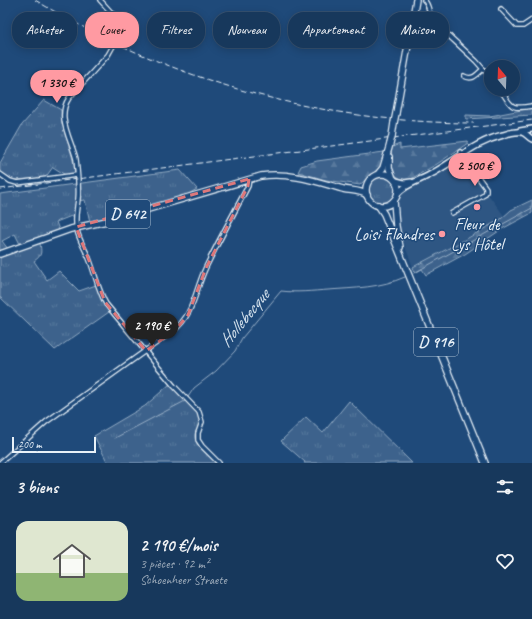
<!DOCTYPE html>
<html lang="fr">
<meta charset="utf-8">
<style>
body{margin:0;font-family:Caveat,sans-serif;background:#244365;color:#f1f3f6;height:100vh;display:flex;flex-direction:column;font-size:15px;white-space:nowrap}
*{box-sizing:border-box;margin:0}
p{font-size:13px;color:#9eacbb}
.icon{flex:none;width:22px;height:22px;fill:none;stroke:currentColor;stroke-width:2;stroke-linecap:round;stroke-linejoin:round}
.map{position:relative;height:463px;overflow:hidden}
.side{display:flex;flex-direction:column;background:#17385c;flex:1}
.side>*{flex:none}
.guide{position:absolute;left:12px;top:12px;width:508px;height:36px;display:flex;gap:8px}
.needle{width:26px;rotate:341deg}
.fabs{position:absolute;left:484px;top:60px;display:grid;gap:8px}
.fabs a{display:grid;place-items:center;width:36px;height:36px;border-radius:50%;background:#17385c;box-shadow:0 2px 10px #0003,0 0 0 1px #365272;font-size:20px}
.scale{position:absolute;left:12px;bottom:10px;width:84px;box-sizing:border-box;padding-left:4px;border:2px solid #e8f1f8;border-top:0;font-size:11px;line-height:14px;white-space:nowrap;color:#e8f1f8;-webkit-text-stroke:3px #1f4a7a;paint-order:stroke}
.price{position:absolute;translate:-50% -34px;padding:0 9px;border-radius:14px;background:#ff9aa2;color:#111;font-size:13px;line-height:26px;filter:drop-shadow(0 1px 2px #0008)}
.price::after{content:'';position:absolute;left:50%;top:24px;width:12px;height:9px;margin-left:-6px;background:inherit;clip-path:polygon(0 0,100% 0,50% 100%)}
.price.on{background:#222;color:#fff}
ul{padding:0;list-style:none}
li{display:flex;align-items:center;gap:12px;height:100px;padding:0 16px}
li span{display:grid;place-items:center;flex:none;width:112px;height:80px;border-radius:12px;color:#555}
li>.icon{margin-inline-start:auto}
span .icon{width:48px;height:48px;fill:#fffc;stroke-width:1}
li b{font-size:17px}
h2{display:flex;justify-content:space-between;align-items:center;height:48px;padding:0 16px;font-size:17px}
.chip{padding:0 14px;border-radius:16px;background:#17385c;box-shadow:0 2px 10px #0003,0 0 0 1px #365272;font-size:14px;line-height:36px}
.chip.on{background:#ff9aa2;color:#111}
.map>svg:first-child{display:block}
.built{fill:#2e5683}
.grass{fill:url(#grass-tufts);stroke:#92aac2}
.forest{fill:url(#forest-firs);stroke:#92aac2}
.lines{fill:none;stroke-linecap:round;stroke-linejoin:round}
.stream{stroke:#9ab0c7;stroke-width:1}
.minor-casing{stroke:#e8f1f8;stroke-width:6}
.secondary-casing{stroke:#e8f1f8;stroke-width:8}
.primary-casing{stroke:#e8f1f8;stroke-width:8}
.trunk-casing{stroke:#e8f1f8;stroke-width:8}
.minor{stroke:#1f4a7a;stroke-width:3.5}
.secondary{stroke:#1f4a7a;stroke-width:5}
.primary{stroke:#1f4a7a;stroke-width:5.5}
.trunk{stroke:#1f4a7a;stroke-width:5.5}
.rail{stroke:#e8f1f8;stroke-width:1;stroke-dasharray:6 3;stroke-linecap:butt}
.trunk-bridge-casing{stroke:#e8f1f8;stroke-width:8;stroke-linecap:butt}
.trunk-bridge{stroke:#1f4a7a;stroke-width:5.5}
.marked{fill:none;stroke:#dd787b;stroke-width:3;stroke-dasharray:8 5;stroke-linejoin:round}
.poi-dot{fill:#ff9aa2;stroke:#1f4a7a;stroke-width:1.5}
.labels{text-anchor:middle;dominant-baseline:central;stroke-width:3;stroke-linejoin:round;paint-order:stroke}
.shield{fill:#1f4a7a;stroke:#acbfd2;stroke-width:1}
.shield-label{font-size:16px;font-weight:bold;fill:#e8f1f8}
.poi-label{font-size:17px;fill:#e8f1f8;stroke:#1f4a7a}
.water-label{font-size:18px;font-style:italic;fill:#d4e1ec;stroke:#1f4a7a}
</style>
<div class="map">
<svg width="532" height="463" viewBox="0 0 532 463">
<defs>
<pattern id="grass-tufts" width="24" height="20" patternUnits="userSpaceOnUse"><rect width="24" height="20" fill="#3c628c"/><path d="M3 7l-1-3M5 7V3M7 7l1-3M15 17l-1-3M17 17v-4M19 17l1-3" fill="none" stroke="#58799d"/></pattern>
<pattern id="forest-firs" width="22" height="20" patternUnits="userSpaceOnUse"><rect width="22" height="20" fill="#3c628c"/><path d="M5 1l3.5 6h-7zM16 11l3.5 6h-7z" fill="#58799d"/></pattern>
</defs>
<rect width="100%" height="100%" fill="#1f4a7a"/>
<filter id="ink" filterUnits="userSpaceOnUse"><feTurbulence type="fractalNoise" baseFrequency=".025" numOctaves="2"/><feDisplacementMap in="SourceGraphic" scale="8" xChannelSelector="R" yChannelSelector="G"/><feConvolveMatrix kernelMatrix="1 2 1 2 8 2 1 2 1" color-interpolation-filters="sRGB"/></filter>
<g filter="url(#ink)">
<path class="built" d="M461,158L505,217L413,267L406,249L399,224L397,210L398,200L405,189L430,178Z"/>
<g class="grass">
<path d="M44,100L61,110C60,129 74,152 75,173L67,176L53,167L45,178L14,180L0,172V163L22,125Z"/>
<path d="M532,108V115L466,119V115L490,116Z"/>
<path d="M180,170L197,189L185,196L107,218L90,222L85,200L76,201L74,215L56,222L59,230L20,244L15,234L2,241L8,249L0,251V194Z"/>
<circle cx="382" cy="189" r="14"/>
<path d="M40,242C41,252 43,255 34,261L47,280L59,271L79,291L96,285L102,301L109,312L55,350L0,297V256Z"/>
<path d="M170,384C178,393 194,406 199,416C202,424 197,427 195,434C193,445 209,456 216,463H108L94,436L145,406Z"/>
<path d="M349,401L412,463H304L305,462L281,441L306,417L323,433Z"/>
</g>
<g class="forest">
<path d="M468,141V143L437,164L409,180L401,179L391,172L390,166L392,147L400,144V149Z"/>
<path d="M384,152C386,168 368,175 360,185L326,180L298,172L301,166L317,161Z"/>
<path d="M532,200V213L502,229L465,254L426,275L422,269L415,273L413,267L468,238L501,219L511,210Z"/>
</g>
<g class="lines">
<g class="stream">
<path d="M414,273L532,208"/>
<path d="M188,397L194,388L216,371L235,351L242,338L281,291C297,293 313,291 328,290C355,288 380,288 405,277"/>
<path d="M115,438L185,401"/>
</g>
<defs>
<g id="minor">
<path d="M100,0L120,22L122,30L108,55L69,98C56,117 71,139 76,159C77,168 79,191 78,199C77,209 74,219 77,230C79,240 85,249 89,258C95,273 98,290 106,304L174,386L199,412L202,422L198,433V440L202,446L219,463"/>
<path d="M424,0C430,5 428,14 433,21L476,61L491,78"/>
<path d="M501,9L517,26H523L532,20"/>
<path d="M464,76C473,81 477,74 483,69"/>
<path d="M500,89C512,106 509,110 532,106"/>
<path d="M0,174L10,181L17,183L77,175"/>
<path d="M452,213L484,195L486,192V188L460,152"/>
<path d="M0,463L46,422L173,331C194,315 195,290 206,267C219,240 234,213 248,186L249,179"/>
</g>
<g id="secondary">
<path d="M520,131L532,129"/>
<path d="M396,181L404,183L411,182"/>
<path d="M398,193C407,183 422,180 433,173C458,159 475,142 503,135C509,133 516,131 522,132C526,133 528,137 532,139"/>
</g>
<g id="primary">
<circle cx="382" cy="190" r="16"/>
<path d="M394,201L396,226L400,247"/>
<path d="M378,205L384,214L485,463"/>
<path d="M0,254L71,229L111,220L261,176C290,172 315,181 343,189C351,191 360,190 367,195"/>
</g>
<g id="trunk">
<path d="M396,113L416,0"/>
<path d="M392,136L394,123"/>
<path d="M389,157V168L392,176"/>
<path d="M378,174L383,168L390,144"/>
</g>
</defs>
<use href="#minor" class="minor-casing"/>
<use href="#secondary" class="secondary-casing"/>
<use href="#primary" class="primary-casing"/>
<use href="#trunk" class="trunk-casing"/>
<use href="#minor" class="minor"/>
<use href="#secondary" class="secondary"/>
<use href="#primary" class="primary"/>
<use href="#trunk" class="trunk"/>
<g class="rail">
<path d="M35,0C168,80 319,123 474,123"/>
<path d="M0,189L532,120"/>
</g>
<defs>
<g id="trunk-bridge">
<path d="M394,123L396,113"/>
<path d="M390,144L392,136"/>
</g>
</defs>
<use href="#trunk-bridge" class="trunk-bridge-casing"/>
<use href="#trunk-bridge" class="trunk-bridge"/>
</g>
</g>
<path class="marked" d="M249,179L248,186L206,268L188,315L176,329L146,351L105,302L76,227Z"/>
<g class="poi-dot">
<circle cx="477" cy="207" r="4"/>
<circle cx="442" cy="234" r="4"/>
</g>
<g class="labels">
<g class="shield">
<rect x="106" y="200" width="44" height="28" rx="3"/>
<rect x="414" y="328" width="44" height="28" rx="3"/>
</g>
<g class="shield-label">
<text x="128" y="214">D 642</text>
<text x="436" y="342">D 916</text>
</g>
<g class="poi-label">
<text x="477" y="224">Fleur de<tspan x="477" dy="20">Lys Hôtel</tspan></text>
<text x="434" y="234" text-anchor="end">Loisi Flandres</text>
</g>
<g class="water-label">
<text transform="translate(244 318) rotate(-51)">Hollebecque</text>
</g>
</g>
</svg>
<div class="fabs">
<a><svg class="needle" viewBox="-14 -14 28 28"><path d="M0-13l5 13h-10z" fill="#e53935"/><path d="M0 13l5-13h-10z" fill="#9eacbb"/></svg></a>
</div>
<div class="scale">200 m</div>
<b class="price" style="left:57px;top:104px">1 330 €</b>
<b class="price" style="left:475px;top:187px">2 500 €</b>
<b class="price on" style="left:152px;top:347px">2 190 €</b>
<div class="guide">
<a class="chip">Acheter</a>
<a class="chip on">Louer</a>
<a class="chip">Filtres</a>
<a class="chip">Nouveau</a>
<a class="chip">Appartement</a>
<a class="chip">Maison</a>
</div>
</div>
<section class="side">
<h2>3 biens<svg class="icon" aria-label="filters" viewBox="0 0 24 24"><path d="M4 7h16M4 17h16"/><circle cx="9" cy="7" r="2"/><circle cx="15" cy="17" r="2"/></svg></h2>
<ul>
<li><span style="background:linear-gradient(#dfe7d0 65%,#8fb573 0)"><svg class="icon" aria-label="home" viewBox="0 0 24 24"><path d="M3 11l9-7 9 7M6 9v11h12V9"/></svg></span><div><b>2 190 €/mois</b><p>3 pièces · 92 m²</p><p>Schoenheer Straete</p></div><svg class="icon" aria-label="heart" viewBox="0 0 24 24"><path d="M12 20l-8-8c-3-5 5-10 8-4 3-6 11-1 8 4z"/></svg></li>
</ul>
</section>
